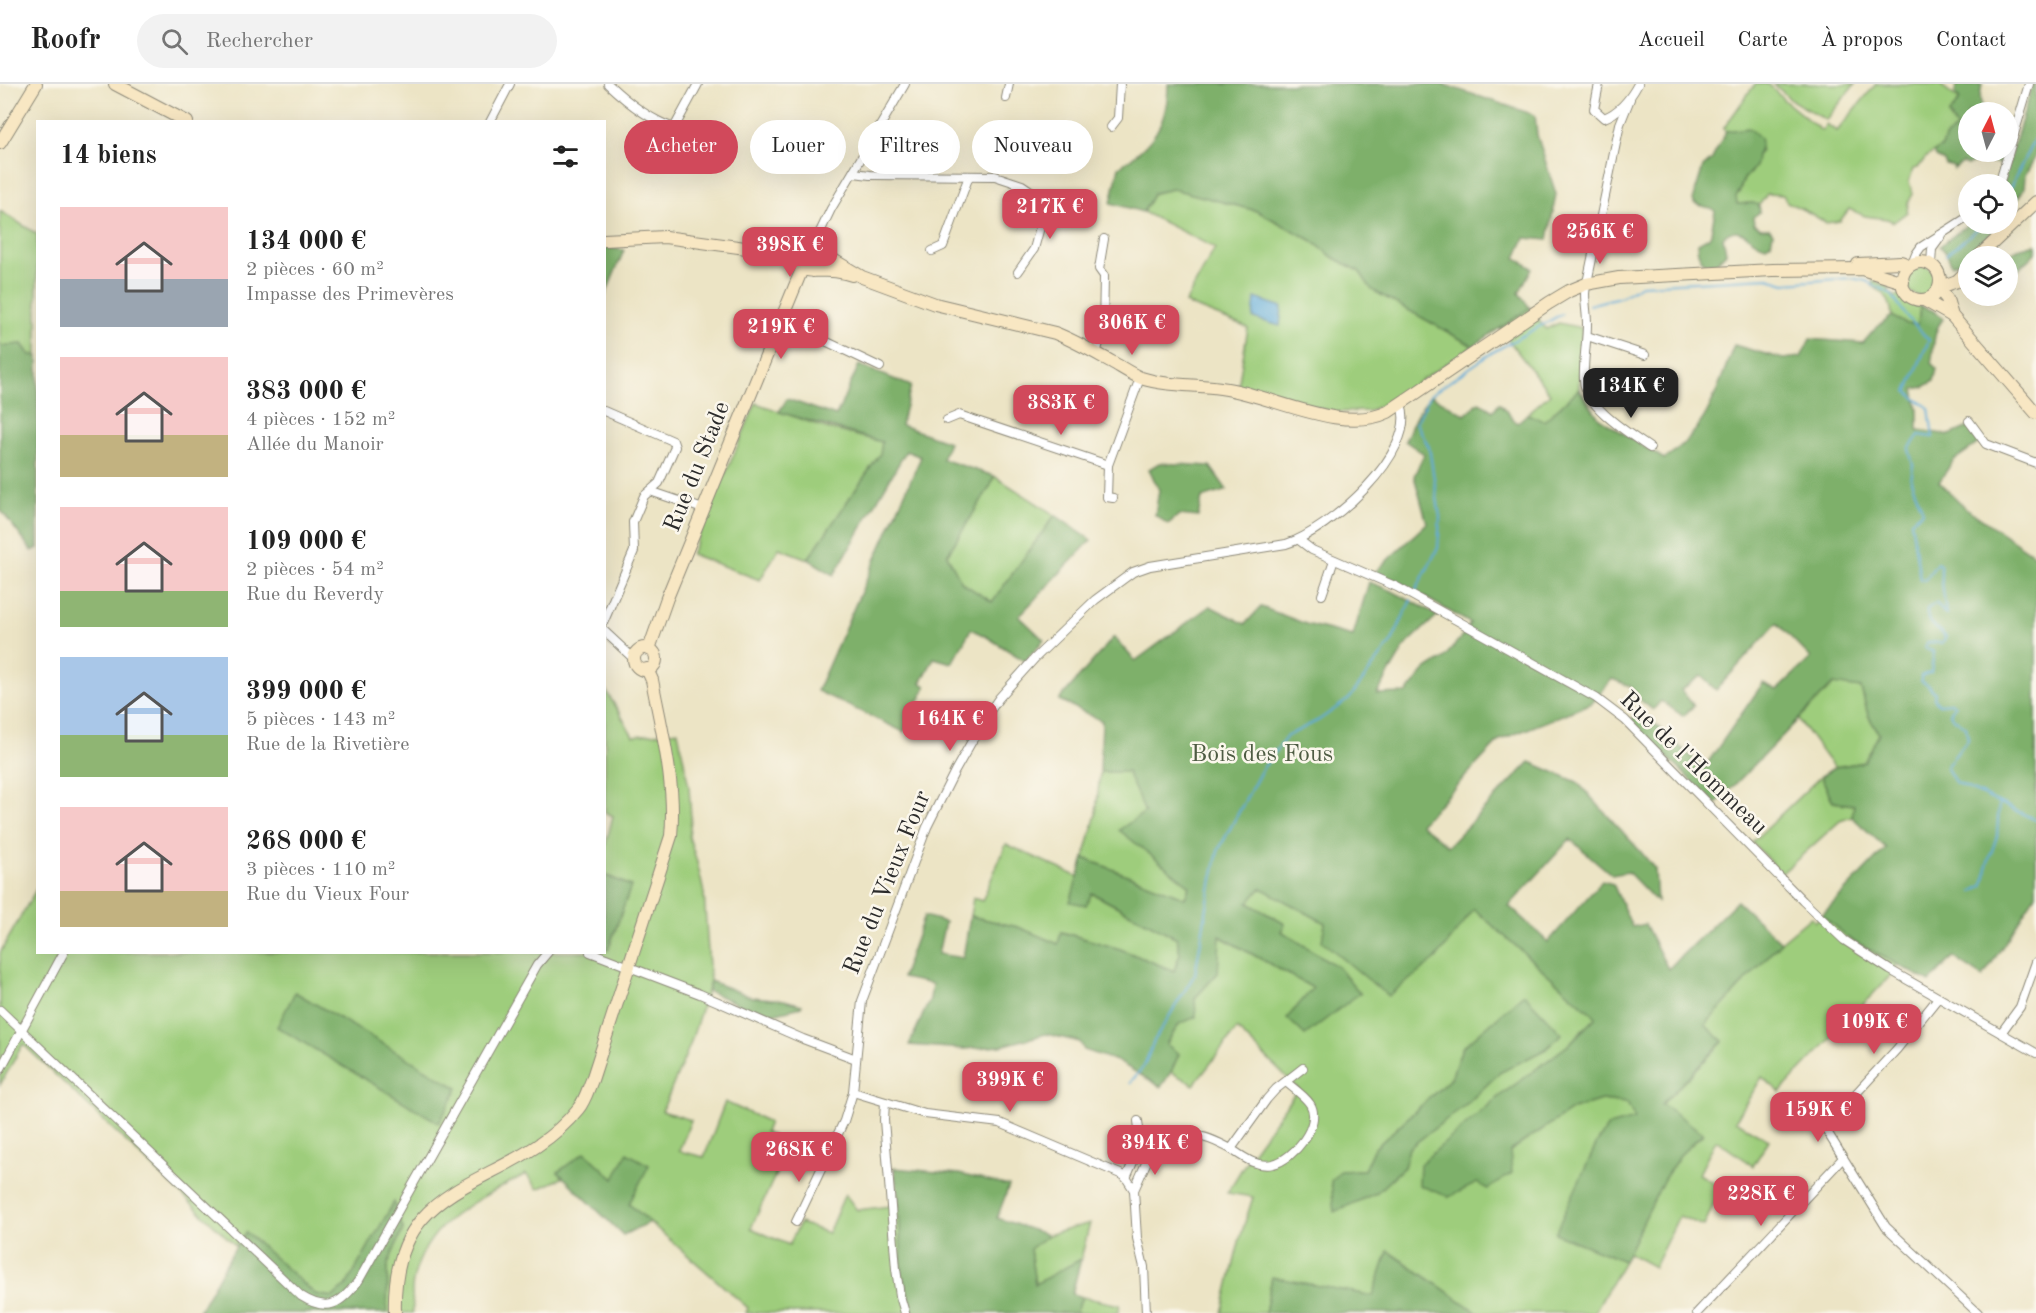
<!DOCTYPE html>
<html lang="fr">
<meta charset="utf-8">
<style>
body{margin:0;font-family:"Old Standard TT",serif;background:#f2f2f2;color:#222;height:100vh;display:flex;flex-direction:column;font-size:22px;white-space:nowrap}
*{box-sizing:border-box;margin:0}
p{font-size:20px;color:#767676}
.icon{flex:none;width:33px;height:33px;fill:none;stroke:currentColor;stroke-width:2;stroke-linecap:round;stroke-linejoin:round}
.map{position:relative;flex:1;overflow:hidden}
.side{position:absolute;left:36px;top:36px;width:570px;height:834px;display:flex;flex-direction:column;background:#fff;border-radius:0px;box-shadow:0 6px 24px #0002}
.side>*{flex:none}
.hud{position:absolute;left:624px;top:36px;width:570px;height:54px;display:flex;gap:12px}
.needle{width:39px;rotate:6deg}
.fabs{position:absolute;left:1958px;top:18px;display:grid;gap:12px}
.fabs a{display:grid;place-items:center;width:60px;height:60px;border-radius:50%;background:#fff;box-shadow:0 6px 24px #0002;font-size:30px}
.price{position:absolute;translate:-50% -51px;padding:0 14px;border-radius:12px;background:#d1495b;color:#fff;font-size:20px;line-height:39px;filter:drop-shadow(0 2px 3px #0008)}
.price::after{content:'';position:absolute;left:50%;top:36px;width:18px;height:14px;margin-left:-9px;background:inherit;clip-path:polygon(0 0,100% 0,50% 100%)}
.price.selected{background:#222;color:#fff}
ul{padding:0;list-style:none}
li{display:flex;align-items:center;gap:18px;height:150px;padding:0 24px}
li span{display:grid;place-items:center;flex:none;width:168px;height:120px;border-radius:0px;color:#555}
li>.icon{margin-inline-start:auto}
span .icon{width:72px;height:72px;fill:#fffc;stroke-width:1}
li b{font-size:26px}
h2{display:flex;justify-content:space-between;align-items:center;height:72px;padding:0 24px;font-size:26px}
.chip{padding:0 21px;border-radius:27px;background:#fff;box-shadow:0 6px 24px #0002;font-size:21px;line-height:54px}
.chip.selected{background:#d1495b;color:#fff}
header{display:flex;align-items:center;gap:36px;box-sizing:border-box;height:84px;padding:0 30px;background:#fff;border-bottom:2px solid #e0e0e0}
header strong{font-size:28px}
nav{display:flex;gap:33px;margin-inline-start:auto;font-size:21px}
.search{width:420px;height:54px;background:#f2f2f2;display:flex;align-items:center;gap:15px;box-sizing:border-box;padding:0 21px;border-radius:33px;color:#767676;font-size:22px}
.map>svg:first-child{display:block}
.green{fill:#9ecd7b;stroke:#647c53;stroke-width:1.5;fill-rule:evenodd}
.forest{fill:#7eb06b;stroke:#546e4b;stroke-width:1.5}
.water{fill:#60acd9;stroke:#466c82;stroke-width:1.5}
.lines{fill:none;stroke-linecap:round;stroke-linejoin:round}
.stream{stroke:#60acd9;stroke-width:2}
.street-casing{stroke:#8c8878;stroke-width:10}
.secondary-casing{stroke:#8c8878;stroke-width:14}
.street{stroke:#fff;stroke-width:8}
.secondary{stroke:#f8e7c3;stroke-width:12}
.labels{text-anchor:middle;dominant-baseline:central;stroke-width:5;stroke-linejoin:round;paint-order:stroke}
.street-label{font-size:24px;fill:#2b2b2b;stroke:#fbf7ec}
.park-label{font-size:24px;fill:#4e5c43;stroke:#fbf7ec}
</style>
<header>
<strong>Roofr</strong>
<div class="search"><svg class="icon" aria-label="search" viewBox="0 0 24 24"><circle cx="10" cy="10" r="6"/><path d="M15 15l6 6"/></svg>Rechercher</div>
<nav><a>Accueil</a><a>Carte</a><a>À propos</a><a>Contact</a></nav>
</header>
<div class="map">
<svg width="2036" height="1229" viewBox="0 0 2036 1229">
<rect width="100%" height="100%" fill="#fbf7ec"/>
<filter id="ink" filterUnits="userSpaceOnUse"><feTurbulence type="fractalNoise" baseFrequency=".0167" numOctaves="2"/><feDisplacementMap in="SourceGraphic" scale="12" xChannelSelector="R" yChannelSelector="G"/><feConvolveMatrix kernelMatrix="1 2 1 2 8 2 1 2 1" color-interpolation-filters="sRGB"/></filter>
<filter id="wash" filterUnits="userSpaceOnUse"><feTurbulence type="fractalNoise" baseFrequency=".008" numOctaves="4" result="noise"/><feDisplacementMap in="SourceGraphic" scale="24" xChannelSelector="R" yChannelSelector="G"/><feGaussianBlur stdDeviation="1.35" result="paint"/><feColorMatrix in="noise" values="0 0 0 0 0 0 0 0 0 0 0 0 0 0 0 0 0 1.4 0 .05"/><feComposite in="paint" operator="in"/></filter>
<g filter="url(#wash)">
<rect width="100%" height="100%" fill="#ece4c5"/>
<g class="green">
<path d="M1755,0H1768L1784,16L1822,47L1826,40L1837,47L1876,0H1939L1960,16L1949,30L1950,35L1957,44L1945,54L1942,63L1925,74L1918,84L1913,85L1909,98L1913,110L1908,119L1907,128L1894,138L1887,135L1865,132L1849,125L1840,137L1826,139L1810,129L1787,118L1783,111L1767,110L1758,123L1753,119L1737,120L1735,112L1739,109L1744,95L1751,88L1756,73L1761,66L1742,46L1726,47L1723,45Z"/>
<path d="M1774,0H1855L1826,36L1791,16Z"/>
<path d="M1173,105L1257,127L1311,156L1334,174L1359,187L1373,206L1473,262L1396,313L1369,327L1334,328L1238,303L1248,244L1185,219L1215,164L1143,128L1154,109Z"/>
<path d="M0,127L37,150V272L29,270L22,260L0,262Z"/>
<circle cx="1921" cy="197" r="15"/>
<path d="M1873,196L1890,204L1889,208L1896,213L1902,210L1908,217L1920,222L1918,241L1906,240L1892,232C1891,217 1886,211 1873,202Z"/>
<path d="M1530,224L1546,245L1559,239L1582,244L1579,305L1544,337L1527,330L1550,310L1500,245Z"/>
<path d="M756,319L826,344L882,358L881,370L808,475L779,464L760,496L691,470Z"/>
<path d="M994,392L1055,431L992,518L962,499L947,471L991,401Z"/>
<path d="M1834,600L1861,604L1868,631L1879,650L1864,678L1835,683L1827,675L1798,635Z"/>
<path d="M605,605L633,652L678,647L689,703L691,735L689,753L697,778L704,809L710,897L690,961L662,1027L691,1036L679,1067L704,1073L725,1018L769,1038L765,1048L789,1061L751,1144L789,1161L800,1139L828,1149L845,1110L857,1126L899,1121L902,1189L914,1229H746L748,1224L629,1120L648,1081L614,1095L585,1069L558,1088L564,1093L538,1105L526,1090C477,1116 426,1136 413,1197C411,1206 413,1219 413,1229H387L388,1180L403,1145L394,1119L347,1200L333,1213L315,1210L246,1149L236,1162L23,960L0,1001V869L37,804L38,868H604L605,864L608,866L631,802L605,791V763L613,732L605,728Z"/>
<path d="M1127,687L1145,728L1120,746L1190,802L1185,814L1084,774L1096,730L1100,688Z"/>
<path d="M1821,692L1833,718L1854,721L1852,733L1840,737L1781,790L1752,758Z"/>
<path d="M1006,760L1078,793L1071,817L1086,821L1091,809L1177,854L1180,870L1174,887L1120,865L1062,848L1058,860L1018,843L970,832L973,814L982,817Z"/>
<path d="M1261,803L1325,839L1435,876L1474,825L1596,933L1567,962L1497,1014L1465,1042L1510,1067L1573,1025L1601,1016L1627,1019L1636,1035L1556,1149L1624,1177L1594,1229H1478L1389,1167L1373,1212L1272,1193L1265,1229H1222L1240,1154L1253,1113L1227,1109L1251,1070L1298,1005L1237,945L1194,1001L1171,988L1179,970L1166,961L1195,914L1218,889L1219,852L1313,904L1360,910L1338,883L1281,847L1285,840L1248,819ZM1462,964L1546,965L1499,989L1469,1018L1409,1064L1404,1083L1335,1127L1340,1087L1364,1086L1373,1066L1451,994Z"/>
<path d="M1822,831L1848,854L1897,880L1890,892L1780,1008L1762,993L1735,1037L1769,1056L1753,1082L1716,1056L1699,1090L1721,1103L1704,1142L1679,1132L1654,1183L1628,1169L1664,1095L1680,1071L1703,1050L1662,1020L1723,958L1705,941L1781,858L1811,833L1815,838Z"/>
<path d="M1090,1139L1081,1175L1035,1201L1030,1165L1048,1151Z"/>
<path d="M1082,1213L1120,1221L1118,1229H1075Z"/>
</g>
<g class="forest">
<path d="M1168,0H1442L1535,31L1537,51L1556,110L1548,156L1525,154L1516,174L1532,184L1519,209L1530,224L1473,262L1372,206L1359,187L1334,174L1311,156L1257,127L1173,105L1154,109L1143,128L1111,119L1119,83C1152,61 1168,41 1168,0Z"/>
<path d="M1957,0H1982C1980,11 1978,21 1987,28H1968V68H2004L2000,81L1999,79C1990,80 1985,79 1983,70L1974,79L1968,81L1962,79L1954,85V83L1946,81L1944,77L1936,73L1934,68L1942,63L1945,54L1957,44L1949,30L1960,16L1955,9Z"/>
<path d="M2033,0H2036V72L2025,91L2024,105L2019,112L2013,128L2007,134V100H2002Z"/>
<path d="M1749,44C1762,54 1764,56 1757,71C1756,74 1757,77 1756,80C1754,86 1747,90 1744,95C1740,101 1741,107 1736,112L1737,120L1753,119L1759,121L1760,128L1753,133L1754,140L1761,144H1769L1773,149L1771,159L1766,162C1748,158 1742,137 1723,153L1726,169L1715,180L1704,179C1699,172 1696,167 1698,159L1709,153L1711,149L1715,127C1708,122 1701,123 1694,119L1693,115L1703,83L1712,75L1726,47Z"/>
<path d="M1968,140H2001L1962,176L1952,181L1946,169L1940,162Z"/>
<path d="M2036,160V168L2013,191L2011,196L2007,197V172H2005L2018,165Z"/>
<path d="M605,163L624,166L605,212L604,163Z"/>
<path d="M1920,222L1934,227L1943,235C1932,248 1935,262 1931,279L1937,285L1934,297L1924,303L1914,305L1918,325V346L1950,351L1971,342L1980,358L1953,377L1939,398L1967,425L2036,472V810L1983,893L1953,873L1930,898L1848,854L1822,831L1886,764L1852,733L1854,721L1833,718L1821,692L1835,683L1864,678L1879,650L1868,631L1861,604L1833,600L1716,720L1630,638L1639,626L1704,684L1763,599L1777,606L1811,574L1777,539L1716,606L1701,592L1681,606L1694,622L1683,632L1661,617L1653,626L1639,615L1630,602L1612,595L1592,619L1500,656L1420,740L1448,762L1530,678L1577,698L1641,768L1655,785L1657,818L1628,788L1612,791L1570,755L1509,822L1548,858L1602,797L1613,800L1632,843L1645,840L1668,885L1737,817L1781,858L1705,941L1723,957L1662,1020L1703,1049L1680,1071L1664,1095L1624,1177L1555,1149L1597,1059L1608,1042L1635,1035L1627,1019L1601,1016L1573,1025L1510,1067L1512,1089L1488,1105L1477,1099L1449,1113L1419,1101L1420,1080L1497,1014L1567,962L1596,933L1474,825L1435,876L1388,912L1322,857L1325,839L1261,804L1248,819L1285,840L1281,847L1338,883L1360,909L1305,951L1287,934L1313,904L1220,852L1218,889L1195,914L1196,933L1179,940L1166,960L1179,970L1171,988L1161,1003L1117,977L1084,966L1080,958L1046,950L1001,962L964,965L909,961L930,915L932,900L902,894L924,832L945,838L938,870L963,874L970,832L1018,843L1058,860L1061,848L1120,865L1174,887L1180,870L1177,854L1092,809L1086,821L1070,818L1084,774L1185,814L1190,802L1119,746L1145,728L1127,688H1100L1102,637L1059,616L1114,553L1135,577L1210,522L1245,540L1261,523L1306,540L1353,552L1369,498L1392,507L1438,531L1405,562L1377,610L1407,609L1425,586L1444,574L1466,547L1470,539L1400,499L1375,488L1427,439L1414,392L1424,370L1405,357L1417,330L1431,311L1465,331L1479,318L1493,327L1499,319L1517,339L1527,330L1544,337L1579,305L1599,334L1664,375C1708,347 1716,307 1734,261L1783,275L1801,273L1810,255L1863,259L1875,245L1892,232L1906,240L1918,241Z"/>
<path d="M22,260L29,270L38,272V464L32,467L0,425V262Z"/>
<path d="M859,281L911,302L901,341L949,358L942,375L994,392L991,401L947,471L962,499L992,518L1055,431L1091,456L1019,532L1044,556L1025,577L987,553L971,545L952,579L934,574L921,599L926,602L904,648L817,607L921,373L906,367L834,491L808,475L880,370L882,358L779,328L787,315L836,332Z"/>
<path d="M1159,379L1210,382L1227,406L1202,414L1198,433L1179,431L1168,440L1155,431L1159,406L1149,385Z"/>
<path d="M604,791L631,802L608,866L604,864Z"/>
<path d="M710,897L752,913L784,916L802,921L801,923L765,932L708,907Z"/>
<path d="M295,908L458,1004L439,1039L277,943Z"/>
<path d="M1524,910L1562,950L1546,965L1499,989L1469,1018L1409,1064L1404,1083L1376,1109L1334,1128L1331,1097L1340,1087L1364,1086L1373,1066L1451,994L1462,964Z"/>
<path d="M585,1068L614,1095L627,1069L649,1081L629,1120L650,1138L623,1151L558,1088Z"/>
<path d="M894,1084L959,1090L1009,1102L997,1134L1048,1151L1030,1165L1035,1200L1081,1175L1072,1210L1082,1213L1075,1229H914L902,1189L899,1121Z"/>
<path d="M394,1118L403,1145L388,1180L387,1229H198L236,1162L246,1148L315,1210L333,1213L347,1200Z"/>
<path d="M1388,1167L1478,1229H1265L1272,1193L1373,1212Z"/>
</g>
<path class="water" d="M1255,214L1282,223L1280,242L1253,234Z"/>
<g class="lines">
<g class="stream">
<path d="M2007,110L2036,52"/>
<path d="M1946,171L1983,140"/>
<path d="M1589,221L1623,212L1641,201L1768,194L1785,199L1851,194L1866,197L1891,210L1908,234L1929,256L1907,308L1929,324L1933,353L1919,351L1909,365L1913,381L1911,397L1923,427L1911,437L1920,495L1925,496L1937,479L1940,481L1946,531L1936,519L1927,525C1926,538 1937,545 1946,553L1942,559L1927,558L1925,562L1927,565L1934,568L1931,588L1921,592V597L1929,602L1935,609L1934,614L1939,620L1951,619L1955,621L1950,629L1952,633L1966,643L1968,655L1946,683L1955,698L2036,736"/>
<path d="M1414,510L1438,464L1440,433L1429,363L1416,339L1430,311L1493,268L1562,230"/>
<path d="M1973,807L1982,802L1986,792L1987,781L1997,752L1999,719"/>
<path d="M1130,999L1144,982L1154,957L1195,890L1212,795L1218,767L1261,687L1287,652L1319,636L1349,615L1392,557L1411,516"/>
</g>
</g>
</g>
<g filter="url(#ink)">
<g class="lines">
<defs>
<g id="street">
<path d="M608,0C626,17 650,36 674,44L698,0"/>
<path d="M1599,0L1594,25L1604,34C1620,28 1630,15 1638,0"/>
<path d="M1006,14L1009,0"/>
<path d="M1630,15L1620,40L1588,194C1582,209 1587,224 1587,240C1587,258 1583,277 1584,296C1585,323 1630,350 1650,364"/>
<path d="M490,38L510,0"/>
<path d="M1111,43L1118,34L1120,0"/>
<path d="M854,89L870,91L995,92L1022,101L1041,114L1045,125L1034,165L1018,188"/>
<path d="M1997,100L2001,94L2029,0"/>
<path d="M805,161L820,148L831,125L905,0"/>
<path d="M932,167L943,162L969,92"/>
<path d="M1912,180L1916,170L1921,163L1968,133"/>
<path d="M1931,180L1932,165L1940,154"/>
<path d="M781,236L880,283"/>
<path d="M1587,252L1645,271"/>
<path d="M1096,269L1103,246L1104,192L1099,185L1104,155"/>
<path d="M604,327L673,357L675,363L659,399L644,412L633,438L634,467L604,537"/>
<path d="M947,336L959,331L1108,381L1140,294"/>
<path d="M1969,337L1986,360L2036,379"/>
<path d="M1108,381L1107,413L1113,414"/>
<path d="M650,407L703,425"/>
<path d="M1299,456L1312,466L1397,503L1596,614L1625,636L1803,817L1844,856L1890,886L2036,969"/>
<path d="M1322,511L1334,476"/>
<path d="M604,547L634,575"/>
<path d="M590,868L700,910L803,955L856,975"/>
<path d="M1938,914L1897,965L1827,1041L1826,1046L1886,1143L1978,1229"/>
<path d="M0,926L301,1212C328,1229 341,1220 359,1196L537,881L548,868"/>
<path d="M2001,949L2020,923L2036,878"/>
<path d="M0,986L64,868"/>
<path d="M853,1008L925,1030L1000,1039L1125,1092L1134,1106L1137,1154L1144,1183L1146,1229"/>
<path d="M885,1018L884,1036L896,1185L900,1212L905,1229"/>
<path d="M1138,1037L1141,1060L1151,1068"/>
<path d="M1231,1065C1243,1073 1257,1084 1273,1080C1293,1076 1323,1040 1310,1020C1305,1012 1293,1004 1286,998"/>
<path d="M1126,1094L1141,1060"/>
<path d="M1134,1106L1151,1068C1191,1050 1191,1044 1231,1065L1267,1015L1276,1005L1303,984"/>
<path d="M796,1138L844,1037L853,1008L862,917L927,743L955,687L985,634L999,614L1035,574L1095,516L1133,488L1150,482L1286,460C1328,447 1419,369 1401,320"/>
<path d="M1697,1229L1843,1074"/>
</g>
<g id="secondary">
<path d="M115,0L187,38"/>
<path d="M0,59L36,0"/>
<path d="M604,156L665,153L797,171"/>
<path d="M1979,172L2036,118"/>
<path d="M823,175L835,177L862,193L935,220L1055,249C1075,257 1094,268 1112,278C1121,283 1131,290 1141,294C1169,303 1199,300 1227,305C1276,313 1342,350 1388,328L1549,219L1569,207L1586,200L1619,194L1773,186L1862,185L1903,198"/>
<circle cx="1921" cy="197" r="19"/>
<path d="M1858,180L1901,178L1909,181"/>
<path d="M813,187L821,182C827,170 819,159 805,162L797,171C797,193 817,185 832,187C838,187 845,189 852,191"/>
<path d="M1940,203L1957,197L1968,186"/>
<path d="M1939,205L1947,215L1952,232L2036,329"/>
<path d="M1924,216L1952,232"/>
<circle cx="645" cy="575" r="11"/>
<path d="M649,565L667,514L802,185"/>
<path d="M395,1229C390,1086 511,1109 578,1025C585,1017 588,1005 592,996L671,752C676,700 662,648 652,596L647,585"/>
</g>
</defs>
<use href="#street" class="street-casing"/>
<use href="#secondary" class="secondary-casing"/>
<use href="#street" class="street"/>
<use href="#secondary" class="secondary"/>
</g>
</g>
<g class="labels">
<g class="street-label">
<text transform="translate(698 383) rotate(-68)">Rue du Stade</text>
<text transform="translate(1693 680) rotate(44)">Rue de l'Hommeau</text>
<text transform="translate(888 799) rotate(-68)">Rue du Vieux Four</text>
</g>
<g class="park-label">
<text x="1262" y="671">Bois des Fous</text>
</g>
</g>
</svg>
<div class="fabs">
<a><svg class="needle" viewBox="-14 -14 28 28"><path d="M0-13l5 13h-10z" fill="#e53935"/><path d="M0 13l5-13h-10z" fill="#767676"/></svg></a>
<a><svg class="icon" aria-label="locate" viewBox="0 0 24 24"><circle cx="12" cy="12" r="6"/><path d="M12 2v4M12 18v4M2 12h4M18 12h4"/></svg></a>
<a><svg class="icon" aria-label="layers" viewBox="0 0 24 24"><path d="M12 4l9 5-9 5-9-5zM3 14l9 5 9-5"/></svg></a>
</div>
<b class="price" style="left:1050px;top:156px">217K €</b>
<b class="price" style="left:1600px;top:181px">256K €</b>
<b class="price" style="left:790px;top:194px">398K €</b>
<b class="price" style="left:1132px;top:272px">306K €</b>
<b class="price" style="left:781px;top:276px">219K €</b>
<b class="price selected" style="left:1631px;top:335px">134K €</b>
<b class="price" style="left:1061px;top:352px">383K €</b>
<b class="price" style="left:950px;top:668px">164K €</b>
<b class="price" style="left:1874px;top:971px">109K €</b>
<b class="price" style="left:1010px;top:1029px">399K €</b>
<b class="price" style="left:1818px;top:1059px">159K €</b>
<b class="price" style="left:1155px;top:1092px">394K €</b>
<b class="price" style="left:799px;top:1099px">268K €</b>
<b class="price" style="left:1761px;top:1143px">228K €</b>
<div class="hud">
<a class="chip selected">Acheter</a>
<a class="chip">Louer</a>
<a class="chip">Filtres</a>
<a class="chip">Nouveau</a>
</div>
<section class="side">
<h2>14 biens<svg class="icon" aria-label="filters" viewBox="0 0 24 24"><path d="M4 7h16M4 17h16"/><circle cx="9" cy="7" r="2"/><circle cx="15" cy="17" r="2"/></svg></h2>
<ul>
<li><span style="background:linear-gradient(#f6c9c9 60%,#9aa5b1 0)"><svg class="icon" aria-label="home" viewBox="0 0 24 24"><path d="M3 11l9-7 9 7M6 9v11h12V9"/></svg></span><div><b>134 000 €</b><p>2 pièces · 60 m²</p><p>Impasse des Primevères</p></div></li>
<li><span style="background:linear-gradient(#f6c9c9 65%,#c2b280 0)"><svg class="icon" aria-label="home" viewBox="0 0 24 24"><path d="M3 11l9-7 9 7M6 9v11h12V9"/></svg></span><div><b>383 000 €</b><p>4 pièces · 152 m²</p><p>Allée du Manoir</p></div></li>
<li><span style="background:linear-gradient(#f6c9c9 70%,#8fb573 0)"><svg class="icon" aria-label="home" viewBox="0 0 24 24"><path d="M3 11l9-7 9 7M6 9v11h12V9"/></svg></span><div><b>109 000 €</b><p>2 pièces · 54 m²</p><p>Rue du Reverdy</p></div></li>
<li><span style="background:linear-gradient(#a9c7e8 65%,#8fb573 0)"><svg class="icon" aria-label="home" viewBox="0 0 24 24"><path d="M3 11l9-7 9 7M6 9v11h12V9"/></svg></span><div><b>399 000 €</b><p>5 pièces · 143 m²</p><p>Rue de la Rivetière</p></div></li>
<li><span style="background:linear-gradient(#f6c9c9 70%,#c2b280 0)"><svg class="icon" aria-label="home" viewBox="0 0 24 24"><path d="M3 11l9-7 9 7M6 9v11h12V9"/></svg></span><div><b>268 000 €</b><p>3 pièces · 110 m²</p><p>Rue du Vieux Four</p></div></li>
</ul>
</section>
</div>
